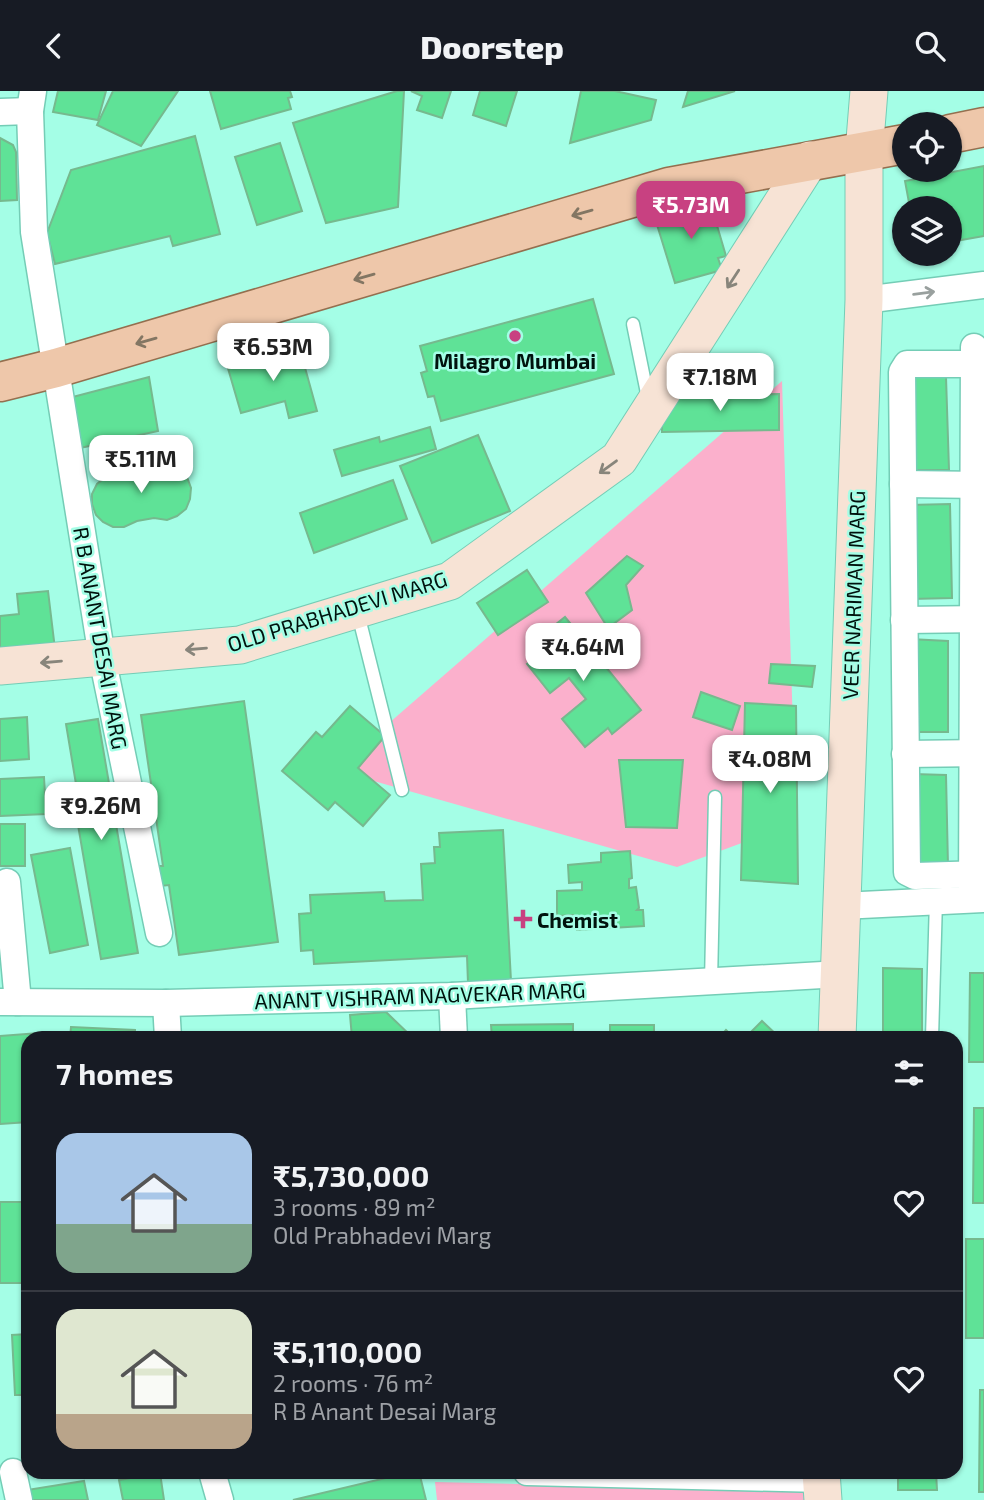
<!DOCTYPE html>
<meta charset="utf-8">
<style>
body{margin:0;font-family:"Exo 2",sans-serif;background:#242831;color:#f1f3f6;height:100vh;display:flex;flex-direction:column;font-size:26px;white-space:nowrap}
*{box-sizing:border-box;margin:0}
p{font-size:23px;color:#9ea1a6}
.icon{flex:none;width:38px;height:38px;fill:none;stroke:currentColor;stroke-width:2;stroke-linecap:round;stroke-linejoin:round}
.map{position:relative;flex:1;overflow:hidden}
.side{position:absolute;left:21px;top:940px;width:942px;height:448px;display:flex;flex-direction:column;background:#171b24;border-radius:21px;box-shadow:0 2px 5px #0004}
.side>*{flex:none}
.buttons{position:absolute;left:892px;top:21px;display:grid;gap:14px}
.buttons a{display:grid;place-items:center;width:70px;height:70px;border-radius:50%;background:#171b24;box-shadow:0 2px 5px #0004;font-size:35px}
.price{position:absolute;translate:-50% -60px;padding:0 16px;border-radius:14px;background:#fff;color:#222;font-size:23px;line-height:46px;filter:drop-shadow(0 2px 4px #0008)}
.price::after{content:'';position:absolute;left:50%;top:42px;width:21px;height:16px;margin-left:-10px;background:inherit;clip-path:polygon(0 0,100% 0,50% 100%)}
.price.active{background:#c84181;color:#fff}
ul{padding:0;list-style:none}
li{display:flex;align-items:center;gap:21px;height:175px;padding:0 35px}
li+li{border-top:2px solid #363941}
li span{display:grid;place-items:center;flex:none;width:196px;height:140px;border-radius:21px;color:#555}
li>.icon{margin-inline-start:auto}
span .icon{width:84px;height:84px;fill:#fffc;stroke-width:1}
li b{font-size:30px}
h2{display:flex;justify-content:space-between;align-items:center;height:84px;padding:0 35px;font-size:30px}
header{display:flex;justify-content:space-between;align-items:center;height:91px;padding:0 35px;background:#171b24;font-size:32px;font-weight:800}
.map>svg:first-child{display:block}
.green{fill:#fbb0cc}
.building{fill:#5fe297;stroke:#76b98e;stroke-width:2}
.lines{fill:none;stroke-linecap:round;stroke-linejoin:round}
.lane-casing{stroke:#74cdb6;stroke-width:15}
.street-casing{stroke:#74cdb6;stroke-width:29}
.secondary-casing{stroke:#74cdb6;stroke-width:39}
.primary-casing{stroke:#946f4f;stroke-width:41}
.lane{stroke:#fff;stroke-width:12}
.street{stroke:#fff;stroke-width:26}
.secondary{stroke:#f7e3d5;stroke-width:37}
.primary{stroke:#eec7aa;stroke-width:38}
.oneway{stroke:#837663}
.oneway2{stroke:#88857b}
.oneway3{stroke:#99a09e}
.poi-dot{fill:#c84181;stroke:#a4fee6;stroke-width:2.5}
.labels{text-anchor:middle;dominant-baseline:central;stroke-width:5;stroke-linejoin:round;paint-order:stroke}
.poi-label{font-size:21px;font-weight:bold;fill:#00120d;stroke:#a4fee6}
.street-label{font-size:21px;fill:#00120d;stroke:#a4fee6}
</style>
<header><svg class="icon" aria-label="back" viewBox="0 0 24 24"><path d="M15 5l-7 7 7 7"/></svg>Doorstep<svg class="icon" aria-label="search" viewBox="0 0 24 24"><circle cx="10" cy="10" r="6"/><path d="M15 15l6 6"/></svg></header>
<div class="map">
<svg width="984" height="1409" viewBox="0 0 984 1409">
<rect width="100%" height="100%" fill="#a4fee6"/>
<g class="green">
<path d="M782,290L796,732L677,776L335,679Z"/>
<path d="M435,1391L835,1400V1409H437Z"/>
</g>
<g class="building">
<path d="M58,0H106L98,29L53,21Z"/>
<path d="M113,0H178L141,55L97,34Z"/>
<path d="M210,0H290L292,6L288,7L291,18L221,38Z"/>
<path d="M397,0H404L398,116L326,132L293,32Z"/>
<path d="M411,0H451L442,27L417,19L422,5Z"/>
<path d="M480,0H517L506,35L473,24Z"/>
<path d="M581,0H615L656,9L651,29L570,52Z"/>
<path d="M688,0H735L683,16Z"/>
<path d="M195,45L220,143L173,155L170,145L55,173L47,142L71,79Z"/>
<path d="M0,47L13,54L16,61L17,109L0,110Z"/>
<path d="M280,52L302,120L257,134L235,66Z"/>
<path d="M984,75V145L950,151V117H910L905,90Z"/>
<path d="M701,110L705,123L713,121L726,165L718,167L722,179L675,192L654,124Z"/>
<path d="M593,208L614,283L441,330L434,305L428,306L421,282L427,280L420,255Z"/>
<path d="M299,255L317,320L289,327L285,310L241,322L227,274Z"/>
<path d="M149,286L158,340L71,359L65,308Z"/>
<path d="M905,286H946L949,379H907Z"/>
<path d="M779,303V339L662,341L661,305Z"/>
<path d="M430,336L436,358L342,385L334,359L379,346L380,351Z"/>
<path d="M478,344L510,420L432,452L400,375Z"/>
<path d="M170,371L187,386L191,397L190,408L186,418L177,425L167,429L154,427L137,430L124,436H113L103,431L96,424L92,413V403L97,393L103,388L102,382Z"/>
<path d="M393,389L407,428L314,462L300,422Z"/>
<path d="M950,413L952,507L911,508L909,414Z"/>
<path d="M627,465L643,475L626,494L632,519L608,537L586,502Z"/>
<path d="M527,479L548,511L498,544L477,512Z"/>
<path d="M48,500L55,558L0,564V525L19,523L17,503Z"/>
<path d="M565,526L641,619L612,643L608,637L585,656L562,628L586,608L569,587L550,602L527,573L543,560L535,550Z"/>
<path d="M909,548L948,550V641H911Z"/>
<path d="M771,573L815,575L812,596L769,592Z"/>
<path d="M701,601L740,615L732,639L693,626Z"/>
<path d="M244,610L278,851L179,864L169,794L161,795L158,775H163L141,624Z"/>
<path d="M745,612L796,615L798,793L741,789Z"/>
<path d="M350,615L385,645L358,677L390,704L363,735L335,711L328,719L282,680L316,641L322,646Z"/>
<path d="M27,626L29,668L0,670V628Z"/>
<path d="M98,628L138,862L101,868L72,699H77L66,633Z"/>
<path d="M619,669H683L677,737L626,736Z"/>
<path d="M913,683L946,684L948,775L913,778Z"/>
<path d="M44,686L46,723L0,725V688Z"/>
<rect x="0" y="733" width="25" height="42"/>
<path d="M503,739L511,890L468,892L467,865L314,873L313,859L301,860L299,823L311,822L310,804L384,801L385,810L423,809L421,773L435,772L434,756H440L439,742Z"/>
<path d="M70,757L88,854L50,862L31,764Z"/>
<path d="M630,760L632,787L629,788V797L636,796L639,817L637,819H643L644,835L577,839V827H573V824L557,825V800L582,799V791L569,792L568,774L601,771V762Z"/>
<path d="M883,877L922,878V947H883Z"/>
<path d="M970,882H984V971H969Z"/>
<path d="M386,921L413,947H352L350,924Z"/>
<path d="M762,930L780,947H745Z"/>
<path d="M573,933V947H492L491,934Z"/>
<rect x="610" y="934" width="44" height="13"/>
<path d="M71,936L135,939V947H70Z"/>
<path d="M726,939L734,947H719Z"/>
<path d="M52,941L53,947H28V1031L0,1033V945Z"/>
<path d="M974,1017H984V1112H973Z"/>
<rect x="0" y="1111" width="28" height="81"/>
<rect x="966" y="1148" width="18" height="99"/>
<path d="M28,1243V1304H15L12,1244Z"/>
<path d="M980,1299H984V1401H979Z"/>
<path d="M411,1381H419L426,1409H293Z"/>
<path d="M898,1381H936L937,1399H898Z"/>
<path d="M160,1382L164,1409H123L119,1389Z"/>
<path d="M84,1390L88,1409H29L27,1399Z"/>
</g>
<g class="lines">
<defs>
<g id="lane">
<path d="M633,233L648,307"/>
<path d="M358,523L402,699"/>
<path d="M711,891L715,706"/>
<path d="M932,947L936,809"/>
</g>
<g id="street">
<path d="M33,0L30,20L34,141L102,566L159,842"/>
<path d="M0,21L30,20"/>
<path d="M864,209L984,194"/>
<path d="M984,273H907L902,281L907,781L915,785L984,783"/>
<path d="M903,393L984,394"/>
<path d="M904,529L984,528"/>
<path d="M905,663L984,662"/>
<path d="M7,791L18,911"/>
<path d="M972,808L974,256"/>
<path d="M841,815L984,808"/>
<path d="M452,905L454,947"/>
<path d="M0,911L166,912L452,905L840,883"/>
<path d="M166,912L168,947"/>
<path d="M13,1381L19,1409"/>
<path d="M212,1381L220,1409"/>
<path d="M527,1381L821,1388"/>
</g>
<g id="secondary">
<path d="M0,575L240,554L450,490L619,368L810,69"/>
<path d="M837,947L864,209V61L869,0"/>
<path d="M821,1381L823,1409"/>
</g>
<g id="primary">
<path d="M950,43L984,36"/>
<path d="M0,291L56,277L669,96L905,53"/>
</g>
</defs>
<use href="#lane" class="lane-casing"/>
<use href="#street" class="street-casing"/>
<use href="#secondary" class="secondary-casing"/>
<use href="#primary" class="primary-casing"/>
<use href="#lane" class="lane"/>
<use href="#street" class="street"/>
<use href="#secondary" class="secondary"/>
<use href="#primary" class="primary"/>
</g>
<defs><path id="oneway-shaft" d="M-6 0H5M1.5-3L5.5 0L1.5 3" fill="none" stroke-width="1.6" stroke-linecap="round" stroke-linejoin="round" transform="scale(1.75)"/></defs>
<g class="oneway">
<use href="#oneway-shaft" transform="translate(582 122) rotate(164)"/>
<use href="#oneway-shaft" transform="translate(364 186) rotate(164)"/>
<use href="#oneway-shaft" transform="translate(146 250) rotate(164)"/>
</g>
<g class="oneway2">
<use href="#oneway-shaft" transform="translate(733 188) rotate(123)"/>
<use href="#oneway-shaft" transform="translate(608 376) rotate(144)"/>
<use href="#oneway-shaft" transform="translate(196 558) rotate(175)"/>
<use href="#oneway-shaft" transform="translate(51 571) rotate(175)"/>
</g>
<use class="oneway3" href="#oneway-shaft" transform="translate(924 202) rotate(-7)"/>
<g class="poi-dot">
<circle cx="515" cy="245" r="7"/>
<path d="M519.5 817.5h7v7h7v7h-7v7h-7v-7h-7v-7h7z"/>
</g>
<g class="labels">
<g class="poi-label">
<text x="515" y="269">Milagro Mumbai</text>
<text x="537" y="828" text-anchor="start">Chemist</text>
</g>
<g class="street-label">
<text transform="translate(853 504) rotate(-88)">VEER NARIMAN MARG</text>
<text transform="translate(337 520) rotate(-17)">OLD PRABHADEVI MARG</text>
<text transform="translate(101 547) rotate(80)">R B ANANT DESAI MARG</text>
<text transform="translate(420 904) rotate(-2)">ANANT VISHRAM NAGVEKAR MARG</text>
</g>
</g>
</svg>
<div class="buttons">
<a><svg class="icon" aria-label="locate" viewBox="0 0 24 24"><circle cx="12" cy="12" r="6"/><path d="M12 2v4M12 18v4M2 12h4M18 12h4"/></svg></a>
<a><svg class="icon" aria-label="layers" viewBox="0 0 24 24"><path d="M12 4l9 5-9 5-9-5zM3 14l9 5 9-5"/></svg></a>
</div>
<b class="price active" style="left:691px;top:150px">₹5.73M</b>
<b class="price" style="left:273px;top:292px">₹6.53M</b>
<b class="price" style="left:720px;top:322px">₹7.18M</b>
<b class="price" style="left:141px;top:404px">₹5.11M</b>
<b class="price" style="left:583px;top:592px">₹4.64M</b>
<b class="price" style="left:770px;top:704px">₹4.08M</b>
<b class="price" style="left:101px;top:751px">₹9.26M</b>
<section class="side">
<h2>7 homes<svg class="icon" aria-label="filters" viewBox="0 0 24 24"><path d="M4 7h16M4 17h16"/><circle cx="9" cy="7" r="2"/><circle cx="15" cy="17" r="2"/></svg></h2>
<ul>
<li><span style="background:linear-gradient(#a9c7e8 65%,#7fa58c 0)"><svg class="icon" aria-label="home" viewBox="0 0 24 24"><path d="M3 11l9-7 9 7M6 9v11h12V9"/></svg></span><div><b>₹5,730,000</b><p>3 rooms · 89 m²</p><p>Old Prabhadevi Marg</p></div><svg class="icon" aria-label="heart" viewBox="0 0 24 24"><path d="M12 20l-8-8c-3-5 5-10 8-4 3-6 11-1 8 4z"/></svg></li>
<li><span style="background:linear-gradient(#dfe7d0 75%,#b9a48a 0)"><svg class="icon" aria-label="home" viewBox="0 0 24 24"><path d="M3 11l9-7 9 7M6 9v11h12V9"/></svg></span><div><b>₹5,110,000</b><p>2 rooms · 76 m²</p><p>R B Anant Desai Marg</p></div><svg class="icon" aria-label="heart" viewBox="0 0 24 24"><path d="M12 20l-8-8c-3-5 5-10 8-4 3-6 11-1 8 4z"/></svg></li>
</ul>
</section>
</div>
